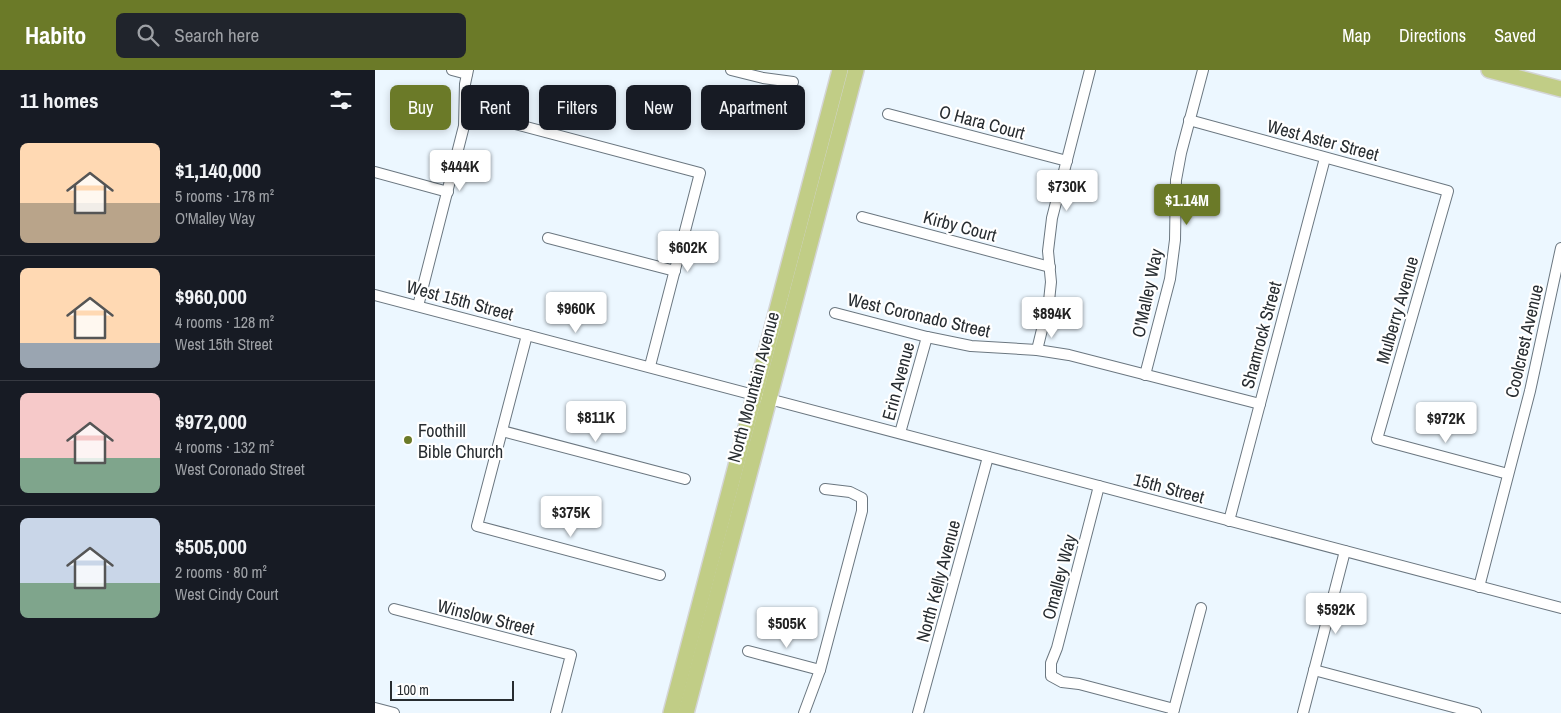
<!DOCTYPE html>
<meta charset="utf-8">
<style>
body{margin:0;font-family:"Archivo Narrow",sans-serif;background:#20242c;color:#f1f3f6;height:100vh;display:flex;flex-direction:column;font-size:19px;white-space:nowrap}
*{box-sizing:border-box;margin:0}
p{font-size:16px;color:#9ea1a6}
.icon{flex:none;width:28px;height:28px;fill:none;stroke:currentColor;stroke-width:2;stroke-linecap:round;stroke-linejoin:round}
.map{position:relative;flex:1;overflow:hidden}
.sheet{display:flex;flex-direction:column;background:#171b24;width:375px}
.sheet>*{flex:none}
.hud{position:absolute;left:15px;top:15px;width:475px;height:45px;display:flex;gap:10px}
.scale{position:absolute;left:15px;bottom:12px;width:124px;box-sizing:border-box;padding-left:5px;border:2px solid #272c30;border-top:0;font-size:14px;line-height:18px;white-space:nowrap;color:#272c30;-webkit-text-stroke:4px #fff;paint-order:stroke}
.price{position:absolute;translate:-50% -42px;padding:0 11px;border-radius:5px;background:#fff;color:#222;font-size:16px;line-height:32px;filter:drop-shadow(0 1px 2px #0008)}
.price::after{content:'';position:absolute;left:50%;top:30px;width:15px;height:11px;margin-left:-8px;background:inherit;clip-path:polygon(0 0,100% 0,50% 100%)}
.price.current{background:#6b7a28;color:#fff}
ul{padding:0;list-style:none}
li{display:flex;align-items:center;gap:15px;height:125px;padding:0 20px}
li+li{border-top:1px solid #363941}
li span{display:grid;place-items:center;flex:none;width:140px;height:100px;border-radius:8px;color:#555}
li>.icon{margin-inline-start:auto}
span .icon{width:60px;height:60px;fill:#fffc;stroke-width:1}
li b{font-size:21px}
h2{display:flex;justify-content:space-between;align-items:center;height:60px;padding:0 20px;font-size:21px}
.pill{padding:0 18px;border-radius:8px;background:#171b24;box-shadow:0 2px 8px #0003;font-size:18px;line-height:45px}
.pill.current{background:#6b7a28;color:#fff}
header{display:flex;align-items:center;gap:30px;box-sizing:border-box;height:70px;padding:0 25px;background:#6b7a28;color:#fff}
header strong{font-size:24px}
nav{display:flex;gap:28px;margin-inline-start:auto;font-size:18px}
.search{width:350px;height:45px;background:#20242c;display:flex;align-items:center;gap:12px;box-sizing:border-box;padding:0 18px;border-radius:8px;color:#9ea1a6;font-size:19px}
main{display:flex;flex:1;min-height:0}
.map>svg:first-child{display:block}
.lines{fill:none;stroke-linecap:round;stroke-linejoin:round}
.minor-casing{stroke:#6b7780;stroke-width:12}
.primary-casing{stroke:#d4d5d6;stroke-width:18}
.minor{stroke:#fff;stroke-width:10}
.primary{stroke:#c1cd86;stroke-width:15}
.poi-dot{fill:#6b7a28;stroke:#fff;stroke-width:2}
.labels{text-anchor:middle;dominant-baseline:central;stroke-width:4.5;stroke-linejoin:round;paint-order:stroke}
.street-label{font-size:18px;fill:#272c30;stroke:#fff}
.poi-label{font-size:18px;fill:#272c30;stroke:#fff;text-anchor:start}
</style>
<header>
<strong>Habito</strong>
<div class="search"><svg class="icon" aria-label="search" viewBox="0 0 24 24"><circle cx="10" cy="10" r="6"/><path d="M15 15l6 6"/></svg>Search here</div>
<nav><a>Map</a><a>Directions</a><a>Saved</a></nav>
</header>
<main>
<section class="sheet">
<h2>11 homes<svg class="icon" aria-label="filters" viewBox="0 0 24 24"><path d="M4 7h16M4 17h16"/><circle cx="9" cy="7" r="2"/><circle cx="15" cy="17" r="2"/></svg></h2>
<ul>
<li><span style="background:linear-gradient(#ffd9b3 60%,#b9a48a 0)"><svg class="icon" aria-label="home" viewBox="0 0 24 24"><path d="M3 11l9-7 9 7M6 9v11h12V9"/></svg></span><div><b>$1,140,000</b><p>5 rooms · 178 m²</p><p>O'Malley Way</p></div></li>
<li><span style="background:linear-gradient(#ffd9b3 75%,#9aa5b1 0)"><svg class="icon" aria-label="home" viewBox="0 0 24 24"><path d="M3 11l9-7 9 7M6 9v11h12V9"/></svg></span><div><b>$960,000</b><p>4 rooms · 128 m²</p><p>West 15th Street</p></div></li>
<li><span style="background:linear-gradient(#f6c9c9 65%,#7fa58c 0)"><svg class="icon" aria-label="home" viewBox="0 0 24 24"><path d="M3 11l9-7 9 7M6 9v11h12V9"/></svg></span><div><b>$972,000</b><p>4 rooms · 132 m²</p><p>West Coronado Street</p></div></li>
<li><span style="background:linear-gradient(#c9d6e8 65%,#7fa58c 0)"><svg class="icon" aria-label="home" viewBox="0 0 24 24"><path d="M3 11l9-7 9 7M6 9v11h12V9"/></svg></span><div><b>$505,000</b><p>2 rooms · 80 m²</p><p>West Cindy Court</p></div></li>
</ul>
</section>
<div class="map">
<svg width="1186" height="643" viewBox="0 0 1186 643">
<rect width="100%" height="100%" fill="#ecf7ff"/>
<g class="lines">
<defs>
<g id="minor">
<path d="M77,0L92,4"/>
<path d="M356,0L388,8L418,12"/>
<path d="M91,41L325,103L275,296"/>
<path d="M513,44L692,91"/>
<path d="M814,50L1073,121L1002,369L1133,404"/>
<path d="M0,102L73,122"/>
<path d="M487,147L675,197"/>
<path d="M173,168L300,201"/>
<path d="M0,225L1186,538"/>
<path d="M43,236L89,56L90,14L93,0"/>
<path d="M460,243L552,267L596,276L662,280L694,285L885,334"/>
<path d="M152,265L102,456L285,505"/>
<path d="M662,280L674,231L676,212L673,181L677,148L715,0"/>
<path d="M770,305L795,209L800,170L801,110L806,83L828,0"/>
<path d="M127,361L310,409"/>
<path d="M525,363L552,267"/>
<path d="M724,416L682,578L676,593V606L687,612L704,614L799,639"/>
<path d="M854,451L950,88"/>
<path d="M1104,517L1155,321L1186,178"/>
<path d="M19,539L196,585L181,643"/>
<path d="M373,581L445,600"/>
<path d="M939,600L1101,643"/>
<path d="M0,638L19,643"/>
<path d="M429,643L445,600L487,441V428L475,422L450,419"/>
<path d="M543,643L613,387"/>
<path d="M798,643L826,538"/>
<path d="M928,643L970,481"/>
</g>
<g id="primary">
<path d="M1114,0L1186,19"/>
<path d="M296,643L465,0"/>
<path d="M311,643L481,0"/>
</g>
</defs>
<use href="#minor" class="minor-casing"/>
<use href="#primary" class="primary-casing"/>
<use href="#minor" class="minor"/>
<use href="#primary" class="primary"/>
</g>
<circle class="poi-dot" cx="33" cy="370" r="5"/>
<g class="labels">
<g class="street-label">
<text transform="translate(607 52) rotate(15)">O Hara Court</text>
<text transform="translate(948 70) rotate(15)">West Aster Street</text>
<text transform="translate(585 156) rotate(15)">Kirby Court</text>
<text transform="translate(772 223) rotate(-78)">O'Malley Way</text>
<text transform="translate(85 230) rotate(15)">West 15th Street</text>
<text transform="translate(1022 240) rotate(-74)">Mulberry Avenue</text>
<text transform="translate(544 245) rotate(13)">West Coronado Street</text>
<text transform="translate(886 265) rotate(-75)">Shamrock Street</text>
<text transform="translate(1149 271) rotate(-77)">Coolcrest Avenue</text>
<text transform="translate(523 311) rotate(-75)">Erin Avenue</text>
<text transform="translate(378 317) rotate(-75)">North Mountain Avenue</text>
<text transform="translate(794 418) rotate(15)">15th Street</text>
<text transform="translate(684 507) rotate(-75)">Omalley Way</text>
<text transform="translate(563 511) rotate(-75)">North Kelly Avenue</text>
<text transform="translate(111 547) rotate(14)">Winslow Street</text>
</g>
<g class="poi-label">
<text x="43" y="360">Foothill<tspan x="43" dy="21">Bible Church</tspan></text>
</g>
</g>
</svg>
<div class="scale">100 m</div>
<b class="price" style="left:85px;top:122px">$444K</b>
<b class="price" style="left:692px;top:142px">$730K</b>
<b class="price current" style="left:812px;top:156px">$1.14M</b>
<b class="price" style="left:313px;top:203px">$602K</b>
<b class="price" style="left:201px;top:264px">$960K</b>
<b class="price" style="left:677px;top:269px">$894K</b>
<b class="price" style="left:221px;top:373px">$811K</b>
<b class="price" style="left:1071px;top:374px">$972K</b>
<b class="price" style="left:196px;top:468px">$375K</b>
<b class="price" style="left:961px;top:565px">$592K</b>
<b class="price" style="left:412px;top:579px">$505K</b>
<div class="hud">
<a class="pill current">Buy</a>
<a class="pill">Rent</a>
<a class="pill">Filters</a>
<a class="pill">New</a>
<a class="pill">Apartment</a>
</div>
</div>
</main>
